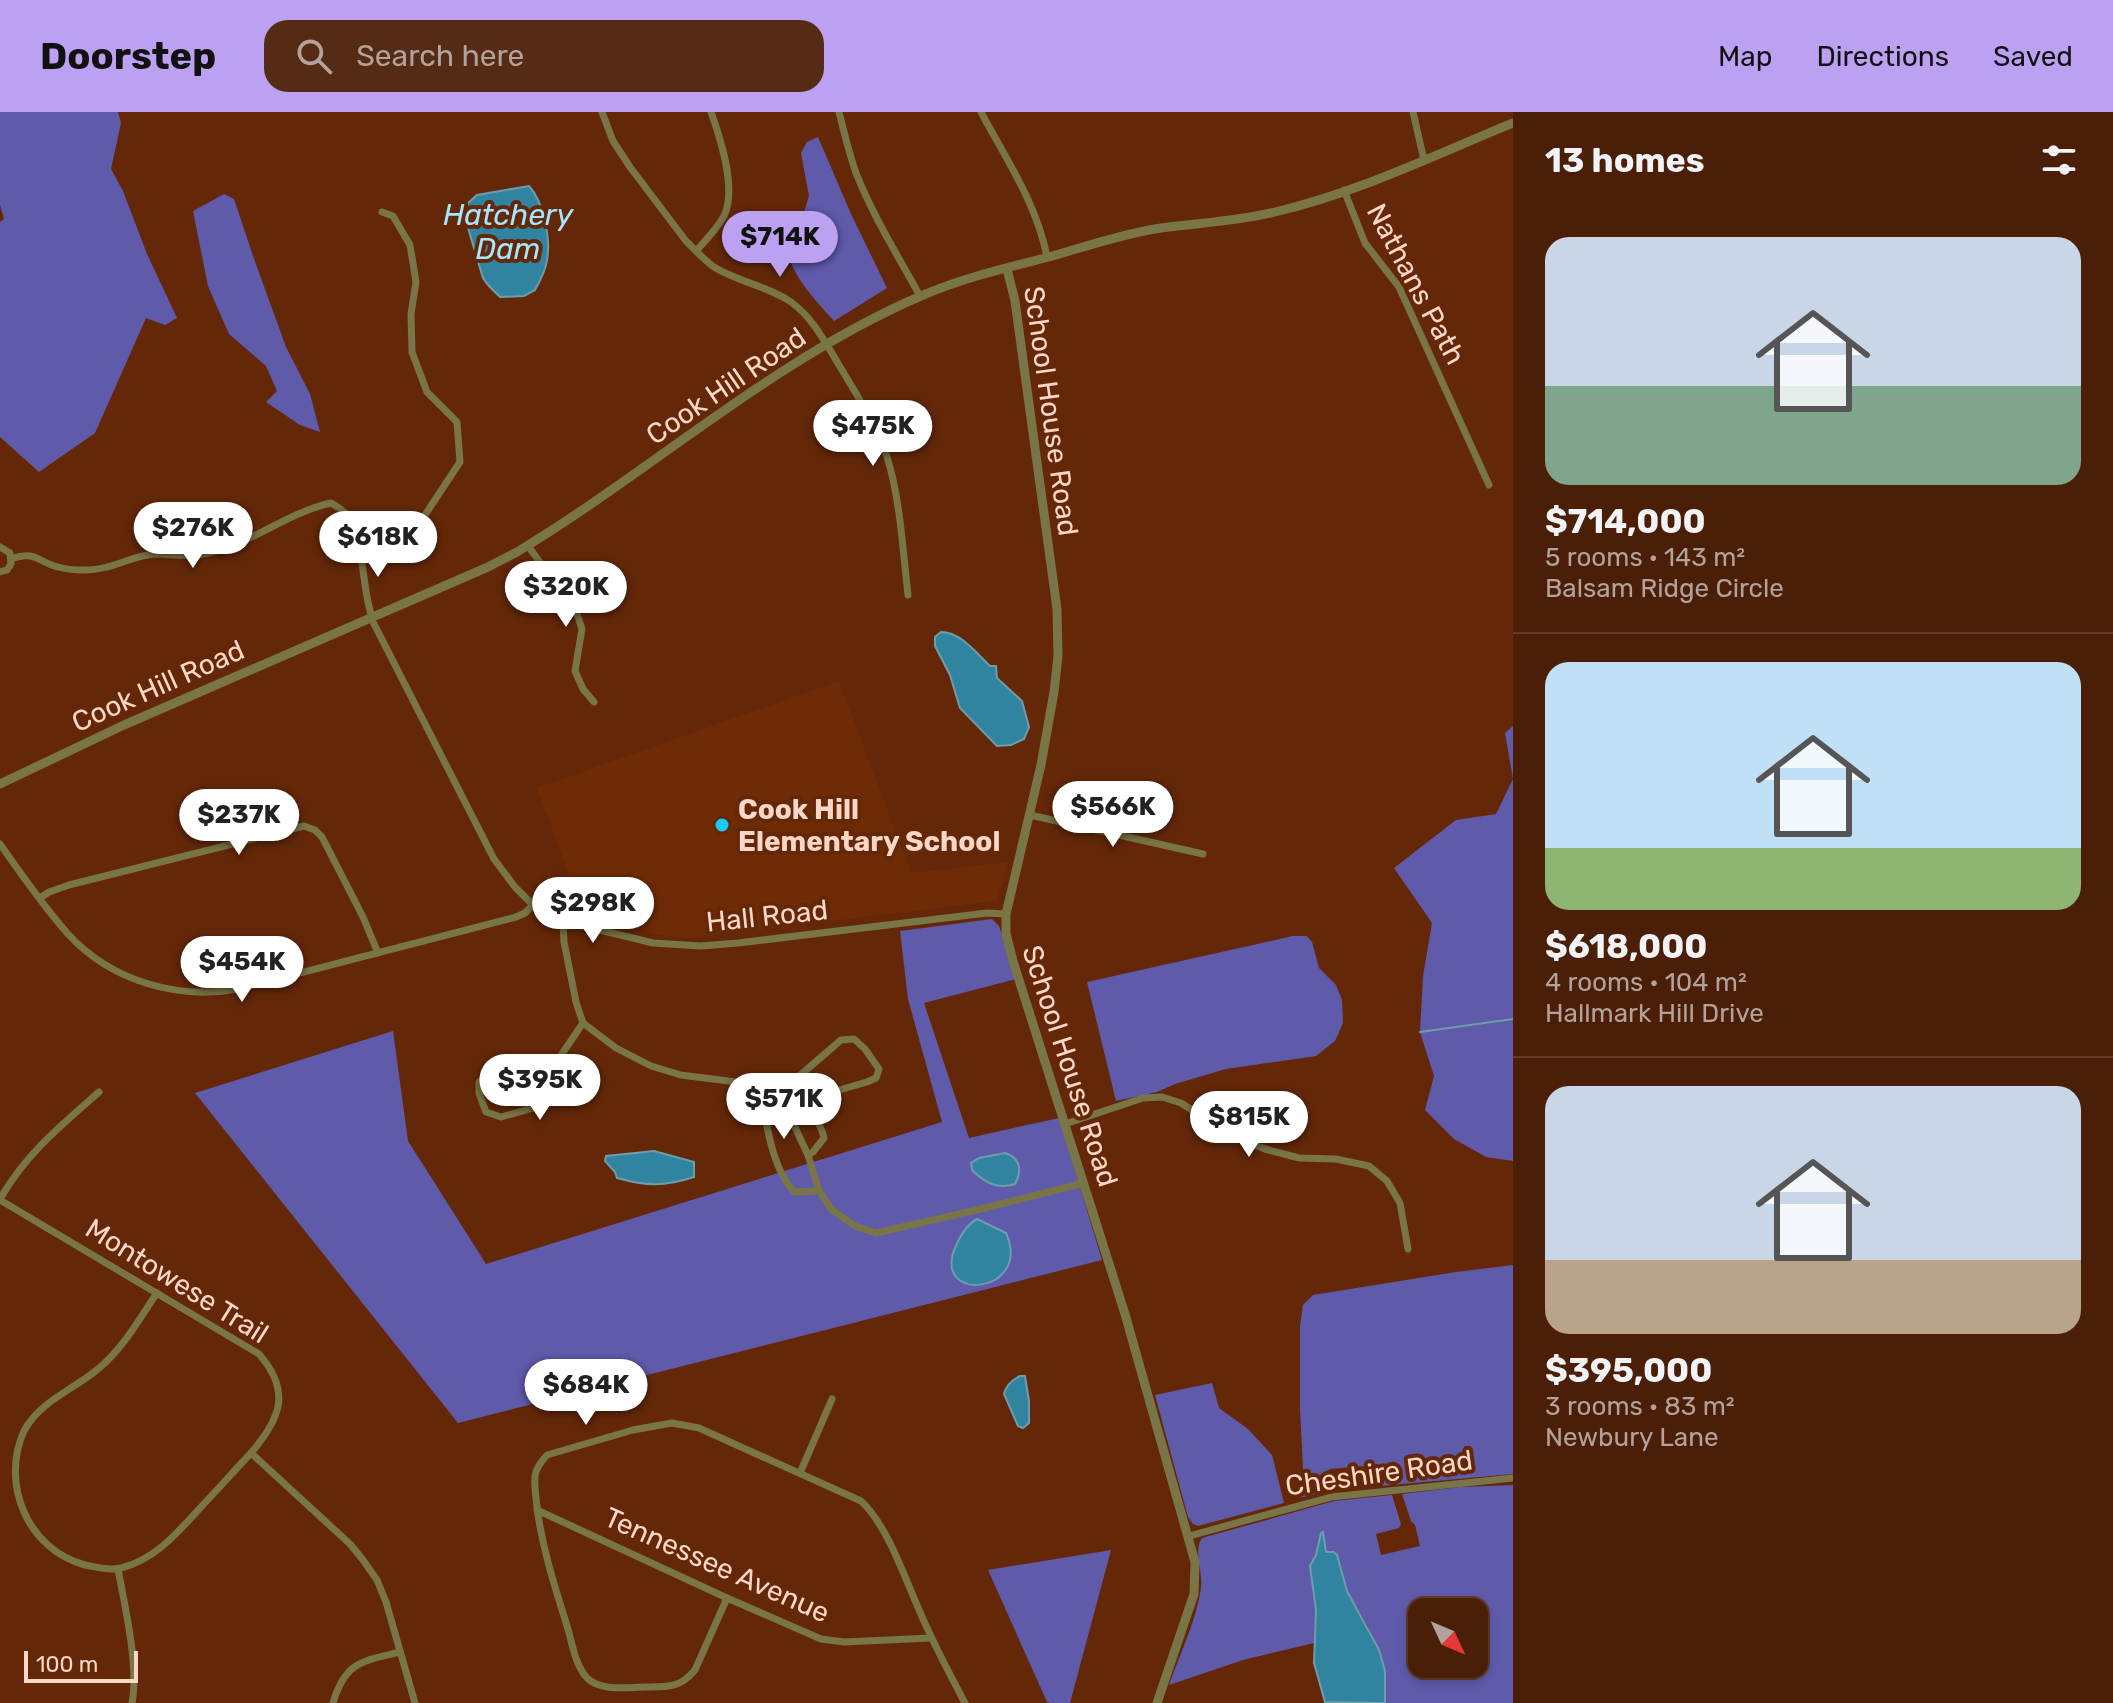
<!DOCTYPE html>
<meta charset="utf-8">
<style>
body{margin:0;font-family:Rubik,sans-serif;background:#552b15;color:#f1f3f6;height:100vh;display:flex;flex-direction:column;font-size:30px;white-space:nowrap}
*{box-sizing:border-box;margin:0}
p{font-size:26px;color:#b2a29b}
.icon{flex:none;width:44px;height:44px;fill:none;stroke:currentColor;stroke-width:2;stroke-linecap:round;stroke-linejoin:round}
.map{position:relative;flex:1;overflow:hidden}
.drawer{display:flex;flex-direction:column;background:#4b1e07;width:600px}
.drawer>*{flex:none}
.needle{width:52px;rotate:134deg}
.controls{position:absolute;left:1408px;top:1486px;display:grid;gap:16px}
.controls a{display:grid;place-items:center;width:80px;height:80px;border-radius:16px;background:#4b1e07;box-shadow:0 4px 12px #0003,0 0 0 2px #623c28;font-size:40px}
.scale{position:absolute;left:24px;bottom:20px;width:114px;box-sizing:border-box;padding-left:8px;border:4px solid #fcd6c6;border-top:0;font-size:22px;line-height:28px;white-space:nowrap;color:#fcd6c6;-webkit-text-stroke:6px #642809;paint-order:stroke}
.price{position:absolute;translate:-50% -68px;padding:0 18px;border-radius:28px;background:#fff;color:#222;font-size:26px;line-height:52px;filter:drop-shadow(0 2px 4px #0008)}
.price::after{content:'';position:absolute;left:50%;top:48px;width:24px;height:18px;margin-left:-12px;background:inherit;clip-path:polygon(0 0,100% 0,50% 100%)}
.price.on{background:#bca0f2;color:#111}
ul{padding:0;list-style:none}
li{display:grid;align-content:center;gap:16px;height:424px;padding:0 32px}
li+li{border-top:2px solid #623c28}
li span{display:grid;place-items:center;height:248px;border-radius:24px;color:#555}
li>.icon{margin-inline-start:auto}
span .icon{width:144px;height:144px;fill:#fffc;stroke-width:1}
li b{font-size:34px}
h2{display:flex;justify-content:space-between;align-items:center;height:96px;padding:0 32px;font-size:34px}
header{display:flex;align-items:center;gap:48px;box-sizing:border-box;height:112px;padding:0 40px;background:#bca0f2;color:#111}
header strong{font-size:38px}
nav{display:flex;gap:44px;margin-inline-start:auto;font-size:28px}
.search{width:560px;height:72px;background:#552b15;display:flex;align-items:center;gap:20px;box-sizing:border-box;padding:0 28px;border-radius:24px;color:#b2a29b;font-size:30px}
main{display:flex;flex:1;min-height:0}
.map>svg:first-child{display:block}
.built{fill:#6f2b06}
.green{fill:#605aab;fill-rule:evenodd}
.water{fill:#3084a0;stroke:#6d9dab;stroke-width:2}
.lines{fill:none;stroke-linecap:round;stroke-linejoin:round}
.stream{stroke:#6d9dab;stroke-width:2}
.minor{stroke:#797546;stroke-width:7}
.tertiary{stroke:#797546;stroke-width:9}
.poi-dot{fill:#16cafb;stroke:#642809;stroke-width:3}
.labels{text-anchor:middle;dominant-baseline:central;stroke-width:8;stroke-linejoin:round;paint-order:stroke}
.street-label{font-size:28px;fill:#fcd6c6;stroke:#642809}
.poi-label{font-size:28px;font-weight:bold;fill:#fcd6c6;stroke:#642809;text-anchor:start}
.water-label{font-size:30px;font-style:italic;fill:#a6e5fe;stroke:#642809}
</style>
<header>
<strong>Doorstep</strong>
<div class="search"><svg class="icon" aria-label="search" viewBox="0 0 24 24"><circle cx="10" cy="10" r="6"/><path d="M15 15l6 6"/></svg>Search here</div>
<nav><a>Map</a><a>Directions</a><a>Saved</a></nav>
</header>
<main>
<div class="map">
<svg width="1513" height="1591" viewBox="0 0 1513 1591">
<rect width="100%" height="100%" fill="#642809"/>
<path class="built" d="M839,569L911,761L1008,750L997,789L688,826L666,824L585,806L537,676Z"/>
<g class="green">
<path d="M0,0H118L121,11L111,57L123,79L147,142L177,206L165,213L146,206L95,321L39,360L0,325V110L4,107L0,93Z"/>
<path d="M818,25L851,102L887,176L834,209C812,184 795,168 785,135L799,117L809,84L801,41L807,30Z"/>
<path d="M224,82L234,87L253,144L286,235L310,282L320,320L300,313L266,290L277,279L266,254L229,222L208,174L193,99Z"/>
<path d="M1513,614V1049L1486,1045L1454,1027L1425,998L1434,964L1420,920L1423,864L1432,811L1394,756L1456,708L1496,702L1513,667L1505,621Z"/>
<path d="M992,807L999,814L1016,867L924,891L969,1026L1059,1006L1102,1148L458,1311L195,981L393,919L408,1029L486,1152L942,1010L908,887L900,819Z"/>
<path d="M1293,824H1307L1312,830L1319,856L1336,873L1342,888L1343,911L1335,929L1316,944L1226,957L1175,972L1157,980L1116,989L1087,870Z"/>
<path d="M1513,1153V1362L1379,1374L1377,1353L1330,1357L1325,1361L1323,1366L1324,1380L1300,1386L1303,1357L1300,1296V1214L1303,1193L1313,1183L1456,1160Z"/>
<path d="M1212,1271L1219,1296L1248,1317L1272,1343L1284,1391L1198,1414L1193,1412L1188,1405L1155,1283Z"/>
<path d="M1513,1373V1591H1385V1559L1367,1513L1347,1479L1337,1443L1326,1440L1323,1421H1321L1316,1443L1310,1454L1316,1498L1314,1531L1243,1548L1169,1573C1180,1542 1197,1507 1201,1475C1203,1459 1193,1439 1202,1426L1334,1389L1392,1383L1401,1412L1399,1416L1376,1422L1381,1443L1420,1434L1415,1413L1411,1409L1402,1382L1460,1375ZM1422,1500H1474V1552H1422Z"/>
<path d="M1111,1438L1070,1591H1050L1047,1590L988,1458Z"/>
</g>
<g class="water">
<path d="M529,74C543,89 551,126 547,148C546,157 540,169 535,178L524,184L500,185L488,173L483,166L465,106L466,93L477,83Z"/>
<path d="M941,520C961,520 976,541 990,554H996L997,566L1022,589L1029,615L1024,627L1011,633L997,634L960,596L950,563L935,534V525Z"/>
<path d="M654,1039L694,1050V1065C664,1075 646,1074 617,1066L615,1060L605,1049L606,1044Z"/>
<path d="M1005,1041C1021,1046 1022,1059 1015,1072C997,1078 984,1070 972,1058L971,1051L979,1046Z"/>
<path d="M977,1107L1006,1121C1033,1182 932,1192 955,1136C960,1124 966,1113 977,1107Z"/>
<path d="M1020,1264H1025L1029,1289V1311L1023,1316L1018,1314L1004,1282C1006,1273 1012,1268 1020,1264Z"/>
<path d="M1323,1420L1326,1440H1334L1337,1443L1347,1479L1379,1538L1385,1559V1591L1325,1590L1314,1551L1316,1498L1310,1454L1316,1443L1321,1421Z"/>
</g>
<g class="lines">
<path class="stream" d="M1420,920L1513,907"/>
<g class="minor">
<path d="M602,0L613,29L630,55L686,129L696,139C706,128 717,117 724,104C737,77 721,28 711,0"/>
<path d="M839,0C844,20 849,41 856,61C873,104 898,144 920,184"/>
<path d="M981,0C1006,47 1037,92 1047,145"/>
<path d="M1413,0L1424,48"/>
<path d="M1344,78L1365,131L1399,175L1489,373"/>
<path d="M696,139C701,144 707,150 714,155C738,170 768,174 791,190C813,206 825,230 839,253C855,280 877,314 887,345C900,385 903,440 908,483"/>
<path d="M528,434L576,499L582,517L575,559L583,577L594,590"/>
<path d="M0,435L10,441L11,452L7,458L0,460"/>
<path d="M359,435L417,415L460,350L457,310L427,280L412,240L411,202L416,170L410,133L393,104L382,100"/>
<path d="M11,447C37,438 37,450 58,455C72,459 93,459 107,455C124,451 137,443 155,442C172,442 188,445 204,442C250,433 286,401 331,391C336,394 342,397 346,402C365,425 361,475 372,505"/>
<path d="M371,506L494,747L515,775L533,793L548,803L563,809L653,831L701,834L738,831L987,801L1006,802"/>
<path d="M1030,703L1203,742"/>
<path d="M0,732C21,762 43,794 68,822C111,869 177,888 238,877L516,805L525,801L533,793"/>
<path d="M40,786L49,780L69,773L304,714L315,718L322,725L363,805L378,841"/>
<path d="M563,809L564,830L576,890L583,911L616,936L651,954L681,963L776,975L808,1043L819,1079L832,1098L855,1114L876,1121L981,1097L1084,1071"/>
<path d="M549,961L525,964L488,962L479,970V981L486,1000L501,1005L540,994L548,986L550,978L549,961L583,911"/>
<path d="M1065,1012L1143,986L1162,985L1181,991L1233,1024L1265,1037L1299,1046L1336,1047L1369,1054L1387,1069L1400,1091L1408,1137"/>
<path d="M808,1043L813,1040L824,1026C822,1010 805,1000 815,985L867,970L876,966L879,957L865,937L854,927L841,928L797,966L776,975L762,989C768,1019 773,1057 794,1080L819,1079"/>
<path d="M0,1087C26,1042 60,1014 99,980"/>
<path d="M0,1088L259,1242C292,1280 280,1307 251,1341L350,1432L363,1448L377,1468L386,1490L415,1591"/>
<path d="M157,1181C139,1207 123,1237 98,1257C73,1278 40,1289 24,1319C0,1372 28,1438 85,1453C95,1455 110,1459 121,1456C156,1447 178,1420 201,1395C218,1377 234,1359 251,1341"/>
<path d="M800,1361L832,1287"/>
<path d="M537,1398L727,1486L821,1527L844,1530L931,1526"/>
<path d="M1189,1424L1331,1385L1513,1366"/>
<path d="M118,1457C125,1495 139,1554 132,1591"/>
<path d="M727,1486L695,1558C680,1576 668,1575 646,1575C628,1575 601,1580 587,1566C575,1553 572,1530 567,1514C555,1475 542,1436 537,1395C536,1385 534,1374 535,1364C536,1356 541,1350 547,1343L633,1318L672,1311L699,1316L861,1389C888,1414 905,1467 920,1500C933,1531 949,1561 965,1591"/>
<path d="M333,1591C345,1550 362,1549 400,1540"/>
</g>
<g class="tertiary">
<path d="M1007,157L1015,189L1057,497L1058,544L1054,580L1041,653L1006,802V822L1013,849L1125,1202L1195,1450L1194,1482L1157,1591"/>
<path d="M0,672L124,613L488,455L517,440C653,358 774,247 921,184C962,166 1006,156 1049,145C1084,135 1119,123 1155,117C1194,111 1235,110 1275,100C1357,81 1435,43 1513,11"/>
</g>
</g>
<circle class="poi-dot" cx="722" cy="713" r="8"/>
<g class="labels">
<g class="street-label">
<text transform="translate(1416 172) rotate(62)">Nathans Path</text>
<text transform="translate(726 274) rotate(-34)">Cook Hill Road</text>
<text transform="translate(1051 299) rotate(82)">School House Road</text>
<text transform="translate(158 574) rotate(-24)">Cook Hill Road</text>
<text transform="translate(767 804) rotate(-6)">Hall Road</text>
<text transform="translate(1070 954) rotate(72)">School House Road</text>
<text transform="translate(177 1169) rotate(32)">Montowese Trail</text>
<text transform="translate(1379 1361) rotate(-8)">Cheshire Road</text>
<text transform="translate(717 1453) rotate(24)">Tennessee Avenue</text>
</g>
<g class="poi-label">
<text x="738" y="697">Cook Hill<tspan x="738" dy="32">Elementary School</tspan></text>
</g>
<g class="water-label">
<text x="508" y="103">Hatchery<tspan x="508" dy="34">Dam</tspan></text>
</g>
</g>
</svg>
<div class="controls">
<a><svg class="needle" viewBox="-14 -14 28 28"><path d="M0-13l5 13h-10z" fill="#e53935"/><path d="M0 13l5-13h-10z" fill="#b2a29b"/></svg></a>
</div>
<div class="scale">100 m</div>
<b class="price on" style="left:780px;top:167px">$714K</b>
<b class="price" style="left:873px;top:356px">$475K</b>
<b class="price" style="left:193px;top:458px">$276K</b>
<b class="price" style="left:378px;top:467px">$618K</b>
<b class="price" style="left:566px;top:517px">$320K</b>
<b class="price" style="left:1113px;top:737px">$566K</b>
<b class="price" style="left:239px;top:745px">$237K</b>
<b class="price" style="left:593px;top:833px">$298K</b>
<b class="price" style="left:242px;top:892px">$454K</b>
<b class="price" style="left:540px;top:1010px">$395K</b>
<b class="price" style="left:784px;top:1029px">$571K</b>
<b class="price" style="left:1249px;top:1047px">$815K</b>
<b class="price" style="left:586px;top:1315px">$684K</b>
</div>
<section class="drawer">
<h2>13 homes<svg class="icon" aria-label="filters" viewBox="0 0 24 24"><path d="M4 7h16M4 17h16"/><circle cx="9" cy="7" r="2"/><circle cx="15" cy="17" r="2"/></svg></h2>
<ul>
<li><span style="background:linear-gradient(#c9d6e8 60%,#7fa58c 0)"><svg class="icon" aria-label="home" viewBox="0 0 24 24"><path d="M3 11l9-7 9 7M6 9v11h12V9"/></svg></span><div><b>$714,000</b><p>5 rooms · 143 m²</p><p>Balsam Ridge Circle</p></div></li>
<li><span style="background:linear-gradient(#bfe0f5 75%,#8fb573 0)"><svg class="icon" aria-label="home" viewBox="0 0 24 24"><path d="M3 11l9-7 9 7M6 9v11h12V9"/></svg></span><div><b>$618,000</b><p>4 rooms · 104 m²</p><p>Hallmark Hill Drive</p></div></li>
<li><span style="background:linear-gradient(#c9d6e8 70%,#b9a48a 0)"><svg class="icon" aria-label="home" viewBox="0 0 24 24"><path d="M3 11l9-7 9 7M6 9v11h12V9"/></svg></span><div><b>$395,000</b><p>3 rooms · 83 m²</p><p>Newbury Lane</p></div></li>
</ul>
</section>
</main>
